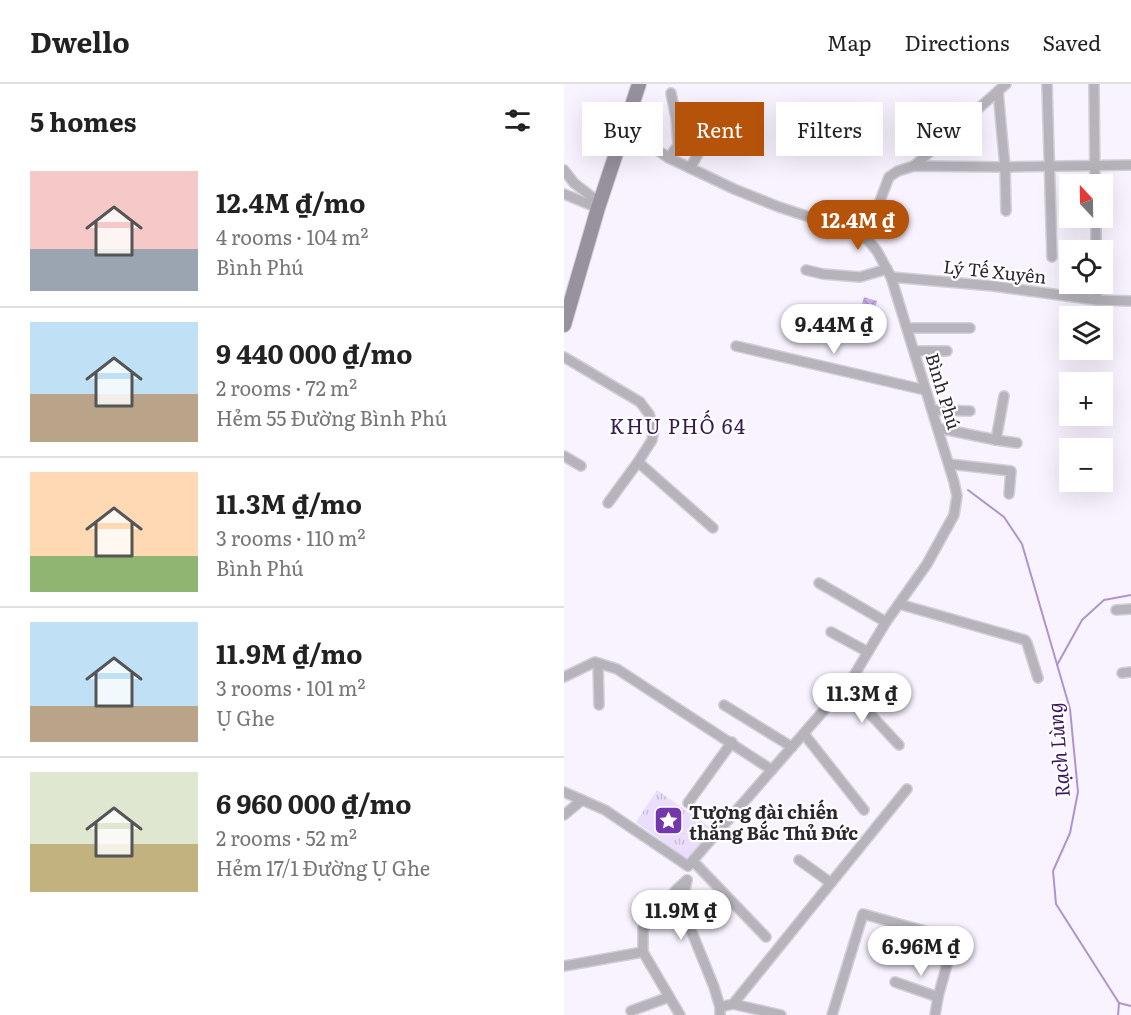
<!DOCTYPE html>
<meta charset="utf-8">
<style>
body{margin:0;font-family:Literata,serif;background:#f2f2f2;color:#222;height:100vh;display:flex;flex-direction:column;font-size:22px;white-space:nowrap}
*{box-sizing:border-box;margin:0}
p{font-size:20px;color:#767676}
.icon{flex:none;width:33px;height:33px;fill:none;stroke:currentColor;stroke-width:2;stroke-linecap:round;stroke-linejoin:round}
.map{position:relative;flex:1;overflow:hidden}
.side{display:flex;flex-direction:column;background:#fff;width:564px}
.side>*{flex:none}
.banner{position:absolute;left:18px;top:18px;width:459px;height:54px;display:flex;gap:12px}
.needle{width:39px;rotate:338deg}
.tools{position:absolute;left:495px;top:90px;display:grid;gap:12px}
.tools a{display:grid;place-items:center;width:54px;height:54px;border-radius:0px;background:#fff;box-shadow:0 6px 24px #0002;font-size:30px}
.price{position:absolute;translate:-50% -51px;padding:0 14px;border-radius:21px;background:#fff;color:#222;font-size:20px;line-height:39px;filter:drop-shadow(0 2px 3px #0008)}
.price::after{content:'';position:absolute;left:50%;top:36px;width:18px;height:14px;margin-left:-9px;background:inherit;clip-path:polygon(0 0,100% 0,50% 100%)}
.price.active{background:#b45309;color:#fff}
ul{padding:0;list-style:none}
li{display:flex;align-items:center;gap:18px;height:150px;padding:0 30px}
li+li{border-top:2px solid #e0e0e0}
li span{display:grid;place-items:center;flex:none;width:168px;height:120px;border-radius:0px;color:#555}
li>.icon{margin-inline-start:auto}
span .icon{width:72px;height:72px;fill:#fffc;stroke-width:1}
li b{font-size:26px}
h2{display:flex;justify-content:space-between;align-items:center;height:72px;padding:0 30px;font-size:26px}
.pill{padding:0 21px;border-radius:0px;background:#fff;box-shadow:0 6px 24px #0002;font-size:21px;line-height:54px}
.pill.active{background:#b45309;color:#fff}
header{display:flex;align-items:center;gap:36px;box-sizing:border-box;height:84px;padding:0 30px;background:#fff;border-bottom:2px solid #e0e0e0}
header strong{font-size:28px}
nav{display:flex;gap:33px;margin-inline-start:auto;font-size:21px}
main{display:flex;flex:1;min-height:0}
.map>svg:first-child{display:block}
.park{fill:url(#park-tufts)}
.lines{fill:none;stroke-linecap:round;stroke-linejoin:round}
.stream{stroke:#ae94ce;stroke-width:2}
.building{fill:url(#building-cross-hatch)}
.street-casing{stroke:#d3ceda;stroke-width:12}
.secondary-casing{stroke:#d3ceda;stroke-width:16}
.street{stroke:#b6b3bb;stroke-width:9}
.secondary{stroke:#97929e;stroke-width:14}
.labels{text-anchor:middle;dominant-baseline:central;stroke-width:4.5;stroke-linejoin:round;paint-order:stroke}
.street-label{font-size:18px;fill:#2b282f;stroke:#fff}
.poi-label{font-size:18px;font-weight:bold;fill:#2b282f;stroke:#fff;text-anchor:start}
.neighbourhood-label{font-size:20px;letter-spacing:1.5px;fill:#381b53;stroke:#fff}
.water-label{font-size:20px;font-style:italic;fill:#3d185d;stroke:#fff}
</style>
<header>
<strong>Dwello</strong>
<nav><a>Map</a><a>Directions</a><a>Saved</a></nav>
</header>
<main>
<section class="side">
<h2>5 homes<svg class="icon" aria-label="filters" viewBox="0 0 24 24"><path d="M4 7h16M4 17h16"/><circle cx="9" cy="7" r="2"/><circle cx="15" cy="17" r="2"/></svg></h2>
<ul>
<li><span style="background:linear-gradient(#f6c9c9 65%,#9aa5b1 0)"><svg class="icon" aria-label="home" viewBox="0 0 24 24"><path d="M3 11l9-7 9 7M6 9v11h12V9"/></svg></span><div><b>12.4M ₫/mo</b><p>4 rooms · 104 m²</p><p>Bình Phú</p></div></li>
<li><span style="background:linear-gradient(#bfe0f5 60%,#b9a48a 0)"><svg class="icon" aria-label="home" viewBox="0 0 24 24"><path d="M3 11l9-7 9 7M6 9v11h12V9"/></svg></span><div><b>9 440 000 ₫/mo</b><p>2 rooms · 72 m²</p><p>Hẻm 55 Đường Bình Phú</p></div></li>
<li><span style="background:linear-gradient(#ffd9b3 70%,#8fb573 0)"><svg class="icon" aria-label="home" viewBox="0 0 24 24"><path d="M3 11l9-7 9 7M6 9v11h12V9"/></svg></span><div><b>11.3M ₫/mo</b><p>3 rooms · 110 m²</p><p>Bình Phú</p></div></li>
<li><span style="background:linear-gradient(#bfe0f5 70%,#b9a48a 0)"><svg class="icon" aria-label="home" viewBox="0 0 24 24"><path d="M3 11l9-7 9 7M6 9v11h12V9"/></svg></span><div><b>11.9M ₫/mo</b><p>3 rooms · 101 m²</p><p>Ụ Ghe</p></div></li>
<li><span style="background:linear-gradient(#dfe7d0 60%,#c2b280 0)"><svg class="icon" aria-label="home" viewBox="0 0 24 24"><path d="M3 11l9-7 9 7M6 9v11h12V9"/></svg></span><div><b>6 960 000 ₫/mo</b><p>2 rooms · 52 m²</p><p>Hẻm 17/1 Đường Ụ Ghe</p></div></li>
</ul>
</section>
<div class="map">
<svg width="567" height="931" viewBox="0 0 567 931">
<defs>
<pattern id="park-tufts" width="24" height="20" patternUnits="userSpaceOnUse" patternTransform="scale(1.5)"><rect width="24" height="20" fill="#eadefc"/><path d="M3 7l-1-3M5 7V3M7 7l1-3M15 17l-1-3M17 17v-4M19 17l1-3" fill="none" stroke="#c9bed8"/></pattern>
<pattern id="building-cross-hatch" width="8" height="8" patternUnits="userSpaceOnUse" patternTransform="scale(1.5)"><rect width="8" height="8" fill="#ccb1ed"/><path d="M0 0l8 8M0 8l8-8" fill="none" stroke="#af98cc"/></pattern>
</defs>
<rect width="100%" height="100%" fill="#f8f3ff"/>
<path class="park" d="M93,706L150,746L127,774L123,775L72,738Z"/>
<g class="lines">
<g class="stream">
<path d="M404,406L440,433L458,460L506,625L514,708L506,749L489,787L492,820L555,919L554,931"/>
<path d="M493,581L518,536L540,516L567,511"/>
<path d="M555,919L567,922"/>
</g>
</g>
<path class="building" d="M300,213L313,217L305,249L291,246Z"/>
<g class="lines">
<defs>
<g id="street">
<path d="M483,0L488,173"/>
<path d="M530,0L531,100"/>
<path d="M434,7L441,83L442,127"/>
<path d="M60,44L105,74L170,105L215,123L294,149L302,154L313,167L327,193L390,398L393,412L390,431L363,480L322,538L289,593L124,782"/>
<path d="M105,74L114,61L112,34L107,9"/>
<path d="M350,82L442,0"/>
<path d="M126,84L149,44"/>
<path d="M0,86L10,99L36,119"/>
<path d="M0,110L34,124"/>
<path d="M532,134V166"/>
<path d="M302,154L325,93L334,87L350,82L441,83L567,81"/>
<path d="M242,186L259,190L296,193L323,185"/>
<path d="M327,193L429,202L533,216L567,217"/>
<path d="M533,200V216"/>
<path d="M343,244H406"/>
<path d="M172,262L361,306"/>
<path d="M351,267H383"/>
<path d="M0,273L76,318L85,330L90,345L88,356L74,378L149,444"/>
<path d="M368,326L406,327"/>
<path d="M374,344L432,356L453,359"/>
<path d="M432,356L440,312"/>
<path d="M0,372L17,382"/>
<path d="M385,380L447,387L445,410"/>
<path d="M44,419L74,378"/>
<path d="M255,499L322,538"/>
<path d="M335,520L461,556L463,559L474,594"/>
<path d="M552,526L567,525"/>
<path d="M267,548L304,568"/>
<path d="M34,579L35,621"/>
<path d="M558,589L567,588"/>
<path d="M0,593L31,578L53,585L208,686"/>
<path d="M283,600L308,632L335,661"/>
<path d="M160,621L228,663"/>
<path d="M240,650L300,726"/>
<path d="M0,708L41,726L124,782"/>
<path d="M124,719L168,658"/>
<path d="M0,731L18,716"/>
<path d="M235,776L267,799"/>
<path d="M129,777L202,853"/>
<path d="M123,796L118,820L123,836L150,903L156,923V931"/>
<path d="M0,882L79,868"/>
<path d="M331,898L374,913"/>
<path d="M169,920L343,705"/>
<path d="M156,923L169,920L217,931"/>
<path d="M67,927L105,913"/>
<path d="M116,931L79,868V845L113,805L123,796"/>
<path d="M268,931L299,830L390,855L374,913L371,931"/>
</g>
<path id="secondary" d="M0,241L34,124L75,0"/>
</defs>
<use href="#street" class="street-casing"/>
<use href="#secondary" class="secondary-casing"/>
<use href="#street" class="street"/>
<use href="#secondary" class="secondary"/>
</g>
<defs>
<symbol id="sight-square" viewBox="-11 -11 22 22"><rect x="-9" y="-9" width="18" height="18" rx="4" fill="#7436ab" stroke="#fff"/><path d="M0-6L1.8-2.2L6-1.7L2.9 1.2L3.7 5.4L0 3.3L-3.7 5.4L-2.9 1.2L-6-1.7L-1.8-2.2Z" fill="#fff"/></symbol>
</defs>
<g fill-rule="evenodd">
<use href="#sight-square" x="88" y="720" width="33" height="33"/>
</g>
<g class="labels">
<g class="street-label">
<text transform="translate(431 187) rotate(6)">Lý Tế Xuyên</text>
<text transform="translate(380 307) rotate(73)">Bình Phú</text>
</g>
<g class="poi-label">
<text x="125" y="727">Tượng đài chiến<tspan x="125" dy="21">thắng Bắc Thủ Đức</tspan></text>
</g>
<g class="neighbourhood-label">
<text x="114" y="341">KHU PHỐ 64</text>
</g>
<g class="water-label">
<text transform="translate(493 666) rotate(-95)">Rạch Lùng</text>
</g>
</g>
</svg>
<div class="tools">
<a><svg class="needle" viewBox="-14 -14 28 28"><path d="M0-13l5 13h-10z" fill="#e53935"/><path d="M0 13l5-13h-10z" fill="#767676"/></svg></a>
<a><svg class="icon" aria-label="locate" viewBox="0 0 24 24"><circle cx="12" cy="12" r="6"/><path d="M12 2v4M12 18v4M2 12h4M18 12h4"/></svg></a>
<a><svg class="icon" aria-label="layers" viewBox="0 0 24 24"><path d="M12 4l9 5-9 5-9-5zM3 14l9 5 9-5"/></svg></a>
<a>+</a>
<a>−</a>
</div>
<b class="price active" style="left:294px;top:167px">12.4M ₫</b>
<b class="price" style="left:270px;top:271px">9.44M ₫</b>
<b class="price" style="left:298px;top:640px">11.3M ₫</b>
<b class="price" style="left:117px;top:857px">11.9M ₫</b>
<b class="price" style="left:357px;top:893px">6.96M ₫</b>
<div class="banner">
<a class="pill">Buy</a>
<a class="pill active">Rent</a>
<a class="pill">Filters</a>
<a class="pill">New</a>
</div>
</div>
</main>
